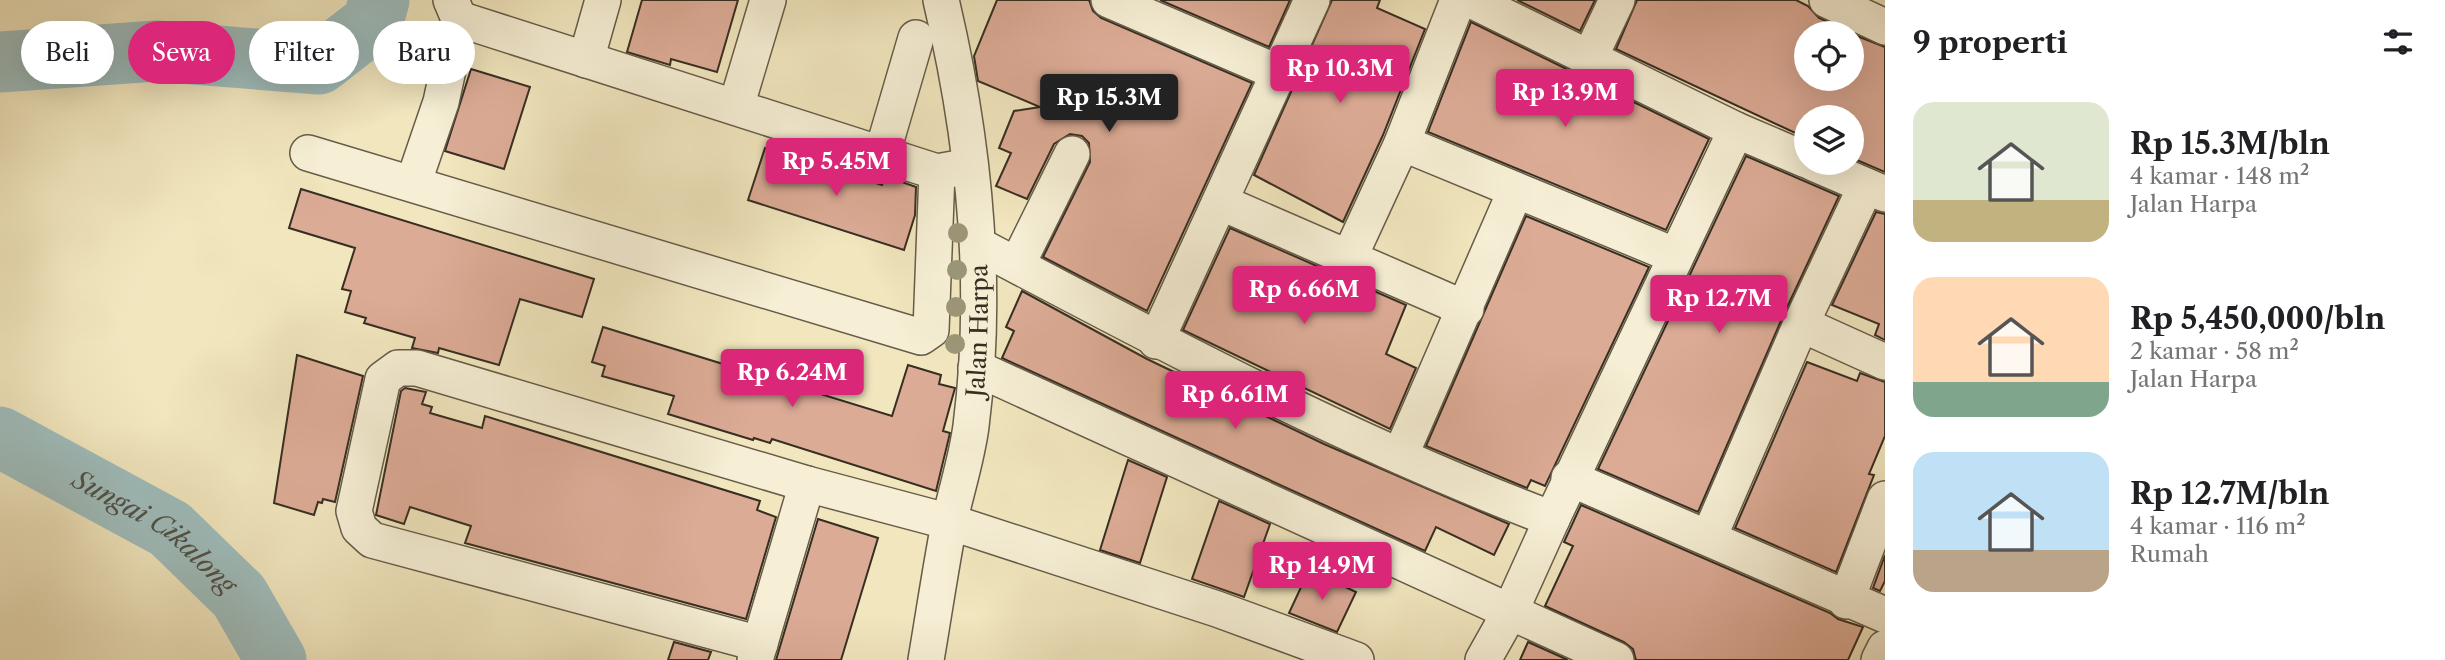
<!DOCTYPE html>
<html lang="id">
<meta charset="utf-8">
<style>
body{margin:0;font-family:"Libre Caslon Text",serif;background:#f6f6f6;color:#202124;height:100vh;display:flex;flex-direction:column;font-size:26px;white-space:nowrap}
*{box-sizing:border-box;margin:0}
p{font-size:23px;color:#757577}
.icon{flex:none;width:38px;height:38px;fill:none;stroke:currentColor;stroke-width:2;stroke-linecap:round;stroke-linejoin:round}
.map{position:relative;flex:1;overflow:hidden}
.drawer{display:flex;flex-direction:column;background:#fff;width:560px}
.drawer>*{flex:none}
.top-card{position:absolute;left:21px;top:21px;width:665px;height:63px;display:flex;gap:14px}
.fabs{position:absolute;left:1794px;top:21px;display:grid;gap:14px}
.fabs a{display:grid;place-items:center;width:70px;height:70px;border-radius:50%;background:#fff;box-shadow:0 7px 28px #0002;font-size:35px}
.price{position:absolute;translate:-50% -60px;padding:0 16px;border-radius:7px;background:#db2777;color:#fff;font-size:23px;line-height:46px;filter:drop-shadow(0 2px 4px #0008)}
.price::after{content:'';position:absolute;left:50%;top:42px;width:21px;height:16px;margin-left:-10px;background:inherit;clip-path:polygon(0 0,100% 0,50% 100%)}
.price.current{background:#222;color:#fff}
ul{padding:0;list-style:none}
li{display:flex;align-items:center;gap:21px;height:175px;padding:0 28px}
li span{display:grid;place-items:center;flex:none;width:196px;height:140px;border-radius:21px;color:#555}
li>.icon{margin-inline-start:auto}
span .icon{width:84px;height:84px;fill:#fffc;stroke-width:1}
li b{font-size:30px}
h2{display:flex;justify-content:space-between;align-items:center;height:84px;padding:0 28px;font-size:30px}
.tag{padding:0 24px;border-radius:32px;background:#fff;box-shadow:0 7px 28px #0002;font-size:24px;line-height:63px}
.tag.current{background:#db2777;color:#fff}
main{display:flex;flex:1;min-height:0}
.map>svg:first-child{display:block}
.lines{fill:none;stroke-linecap:round;stroke-linejoin:round}
.river{stroke:#9fbdbc;stroke-width:61}
.building{fill:#dcab96;stroke:#372e22;stroke-width:2}
.minor-casing{stroke:#665c49;stroke-width:38}
.minor{stroke:#f6efd5;stroke-width:35}
.tree{fill:#9c9678}
.labels{text-anchor:middle;dominant-baseline:central;stroke-width:5;stroke-linejoin:round;paint-order:stroke}
.street-label{font-size:24px;fill:#372e22;stroke:#f6efd5}
.water-label{font-size:26px;font-style:italic;fill:#515248;stroke:#f6efd5}
</style>
<main>
<div class="map">
<svg width="1885" height="660" viewBox="0 0 1885 660">
<rect width="100%" height="100%" fill="#f1e6be"/>
<filter id="stains"><feTurbulence type="fractalNoise" baseFrequency=".00286" numOctaves="4"/><feColorMatrix values="0 0 0 0 .2 0 0 0 0 .09 0 0 0 0 .02 0 0 0 .5 -.17"/></filter>
<radialGradient id="worn" r=".72"><stop offset=".6" stop-color="#630" stop-opacity="0"/><stop offset="1" stop-color="#630" stop-opacity=".3"/></radialGradient>
<g class="lines">
<g class="river">
<path d="M0,62L156,51L319,64L373,22L379,0"/>
<path id="s1" d="M0,437L170,529L239,596L276,660"/>
</g>
</g>
<g class="building">
<path d="M642,0H738L717,72L671,59L670,65L627,52Z"/>
<path d="M997,0H1089L1093,11L1101,18L1252,83L1147,311L1043,257L1090,162L1089,143L1082,136L1070,134L1054,144L1027,199L996,186L1011,153L999,148L1014,111L1040,107L978,81L974,56Z"/>
<path d="M1160,0H1290L1269,47Z"/>
<path d="M1332,0H1380L1377,8L1425,29L1383,135L1343,222L1254,175Z"/>
<path d="M1517,0H1595L1580,31Z"/>
<path d="M1637,0H1796L1808,6L1819,18L1851,33H1806V79H1852V34L1885,47V172L1852,158V117H1806V138L1616,49Z"/>
<path d="M1471,22L1709,139L1666,230L1428,132Z"/>
<path d="M471,69L530,87L504,169L445,151Z"/>
<path d="M765,148L882,185L885,176L916,187L915,215L904,250L748,200Z"/>
<path d="M1746,156L1839,196L1783,316L1698,512L1598,469Z"/>
<path d="M301,189L594,279L582,317L520,299L499,365L439,348L438,353L412,348L415,338L364,323L366,318L345,312L351,291L342,289L355,248L289,228Z"/>
<path d="M1876,212L1885,214V340L1875,335L1879,324L1832,305Z"/>
<path d="M1526,216L1649,267L1545,486L1531,480L1527,488L1426,446Z"/>
<path d="M1230,228L1406,305L1386,354L1416,368L1390,429L1183,330Z"/>
<path d="M1022,291L1147,359L1324,444L1509,524L1494,555L1436,527L1425,551L1002,358L1014,331L1006,327Z"/>
<path d="M603,327L892,416L908,365L941,375L939,384L955,388L943,431L950,433L936,491L772,439L770,443L754,438L753,440L668,414L674,396L602,376L605,366L592,362Z"/>
<path d="M297,355L363,376L335,502L323,499L322,503L318,502L314,515L274,503Z"/>
<path d="M1807,362L1857,381L1860,373L1885,382V436L1869,474L1874,475L1836,572L1735,528Z"/>
<path d="M405,388L426,392L422,404L432,407L430,413L482,428L485,416L760,501L757,510L776,517L746,619L465,543L471,526L410,507L404,524L376,515L401,391Z"/>
<path d="M1128,460L1167,477L1140,563L1100,550Z"/>
<path d="M1219,501L1270,524L1244,597L1192,579Z"/>
<path d="M1581,505L1830,613L1838,619L1863,627L1848,660H1636L1633,649L1624,642L1545,606L1573,546L1564,542Z"/>
<path d="M818,519L878,538L841,660H776Z"/>
<path d="M1885,555V581L1880,591L1873,588Z"/>
<path d="M1309,570L1356,592L1337,632L1289,613Z"/>
<path d="M674,642L711,652L708,660H668Z"/>
<path d="M1528,642L1568,660H1520Z"/>
</g>
<g class="lines">
<defs>
<g id="minor">
<path d="M1109,0L1279,73"/>
<path d="M1471,0L1736,130L1806,160"/>
<path d="M1827,0L1885,27"/>
<path d="M459,19L937,172L959,168"/>
<path d="M1590,57L1617,0"/>
<path d="M586,60L603,0"/>
<path d="M736,107L768,0"/>
<path d="M1402,143L1676,256"/>
<path d="M308,153L921,337L931,330L937,172"/>
<path d="M882,154L916,38"/>
<path d="M1813,163L1885,194"/>
<path d="M413,184L441,102L459,19L451,0"/>
<path d="M1220,202L1466,309"/>
<path d="M978,245C1165,344 1353,444 1552,519L1736,130"/>
<path d="M1348,260L1402,143L1458,0"/>
<path d="M1017,265L1072,154"/>
<path d="M1801,324L1885,362"/>
<path d="M1156,341L1312,0"/>
<path d="M976,368L1616,660"/>
<path d="M1400,456L1515,192"/>
<path d="M1569,478L1885,615"/>
<path d="M1709,537L1801,324L1866,186"/>
<path d="M1846,601L1885,499"/>
<path d="M760,644L372,540L359,528L354,511L383,379L398,368H417L807,484L950,522L1217,609L1356,660"/>
<path d="M755,660L807,484"/>
<path id="s2" d="M926,660C934,613 941,565 950,519C957,488 967,457 971,426C989,284 974,139 941,0"/>
<path d="M1483,660L1510,612L1552,519"/>
<path d="M1879,660L1885,648"/>
</g>
</defs>
<use href="#minor" class="minor-casing"/>
<use href="#minor" class="minor"/>
</g>
<g class="tree">
<circle cx="958" cy="233" r="10"/>
<circle cx="957" cy="270" r="10"/>
<circle cx="956" cy="307" r="10"/>
<circle cx="955" cy="344" r="10"/>
</g>
<g class="labels">
<g class="street-label">
<text stroke="none"><textPath href="#s2" startOffset="334">Jalan Harpa</textPath></text>
</g>
<g class="water-label">
<text stroke="none"><textPath href="#s1" startOffset="182">Sungai Cikalong</textPath></text>
</g>
</g>
<rect width="100%" height="100%" filter="url(#stains)"/>
<rect width="100%" height="100%" fill="url(#worn)"/>
</svg>
<div class="fabs">
<a><svg class="icon" aria-label="locate" viewBox="0 0 24 24"><circle cx="12" cy="12" r="6"/><path d="M12 2v4M12 18v4M2 12h4M18 12h4"/></svg></a>
<a><svg class="icon" aria-label="layers" viewBox="0 0 24 24"><path d="M12 4l9 5-9 5-9-5zM3 14l9 5 9-5"/></svg></a>
</div>
<b class="price" style="left:1340px;top:105px">Rp 10.3M</b>
<b class="price" style="left:1565px;top:129px">Rp 13.9M</b>
<b class="price current" style="left:1109px;top:134px">Rp 15.3M</b>
<b class="price" style="left:836px;top:198px">Rp 5.45M</b>
<b class="price" style="left:1304px;top:326px">Rp 6.66M</b>
<b class="price" style="left:1719px;top:335px">Rp 12.7M</b>
<b class="price" style="left:792px;top:409px">Rp 6.24M</b>
<b class="price" style="left:1235px;top:431px">Rp 6.61M</b>
<b class="price" style="left:1322px;top:602px">Rp 14.9M</b>
<div class="top-card">
<a class="tag">Beli</a>
<a class="tag current">Sewa</a>
<a class="tag">Filter</a>
<a class="tag">Baru</a>
</div>
</div>
<section class="drawer">
<h2>9 properti<svg class="icon" aria-label="filters" viewBox="0 0 24 24"><path d="M4 7h16M4 17h16"/><circle cx="9" cy="7" r="2"/><circle cx="15" cy="17" r="2"/></svg></h2>
<ul>
<li><span style="background:linear-gradient(#dfe7d0 70%,#c2b280 0)"><svg class="icon" aria-label="home" viewBox="0 0 24 24"><path d="M3 11l9-7 9 7M6 9v11h12V9"/></svg></span><div><b>Rp 15.3M/bln</b><p>4 kamar · 148 m²</p><p>Jalan Harpa</p></div></li>
<li><span style="background:linear-gradient(#ffd9b3 75%,#7fa58c 0)"><svg class="icon" aria-label="home" viewBox="0 0 24 24"><path d="M3 11l9-7 9 7M6 9v11h12V9"/></svg></span><div><b>Rp 5,450,000/bln</b><p>2 kamar · 58 m²</p><p>Jalan Harpa</p></div></li>
<li><span style="background:linear-gradient(#bfe0f5 70%,#b9a48a 0)"><svg class="icon" aria-label="home" viewBox="0 0 24 24"><path d="M3 11l9-7 9 7M6 9v11h12V9"/></svg></span><div><b>Rp 12.7M/bln</b><p>4 kamar · 116 m²</p><p>Rumah</p></div></li>
</ul>
</section>
</main>
